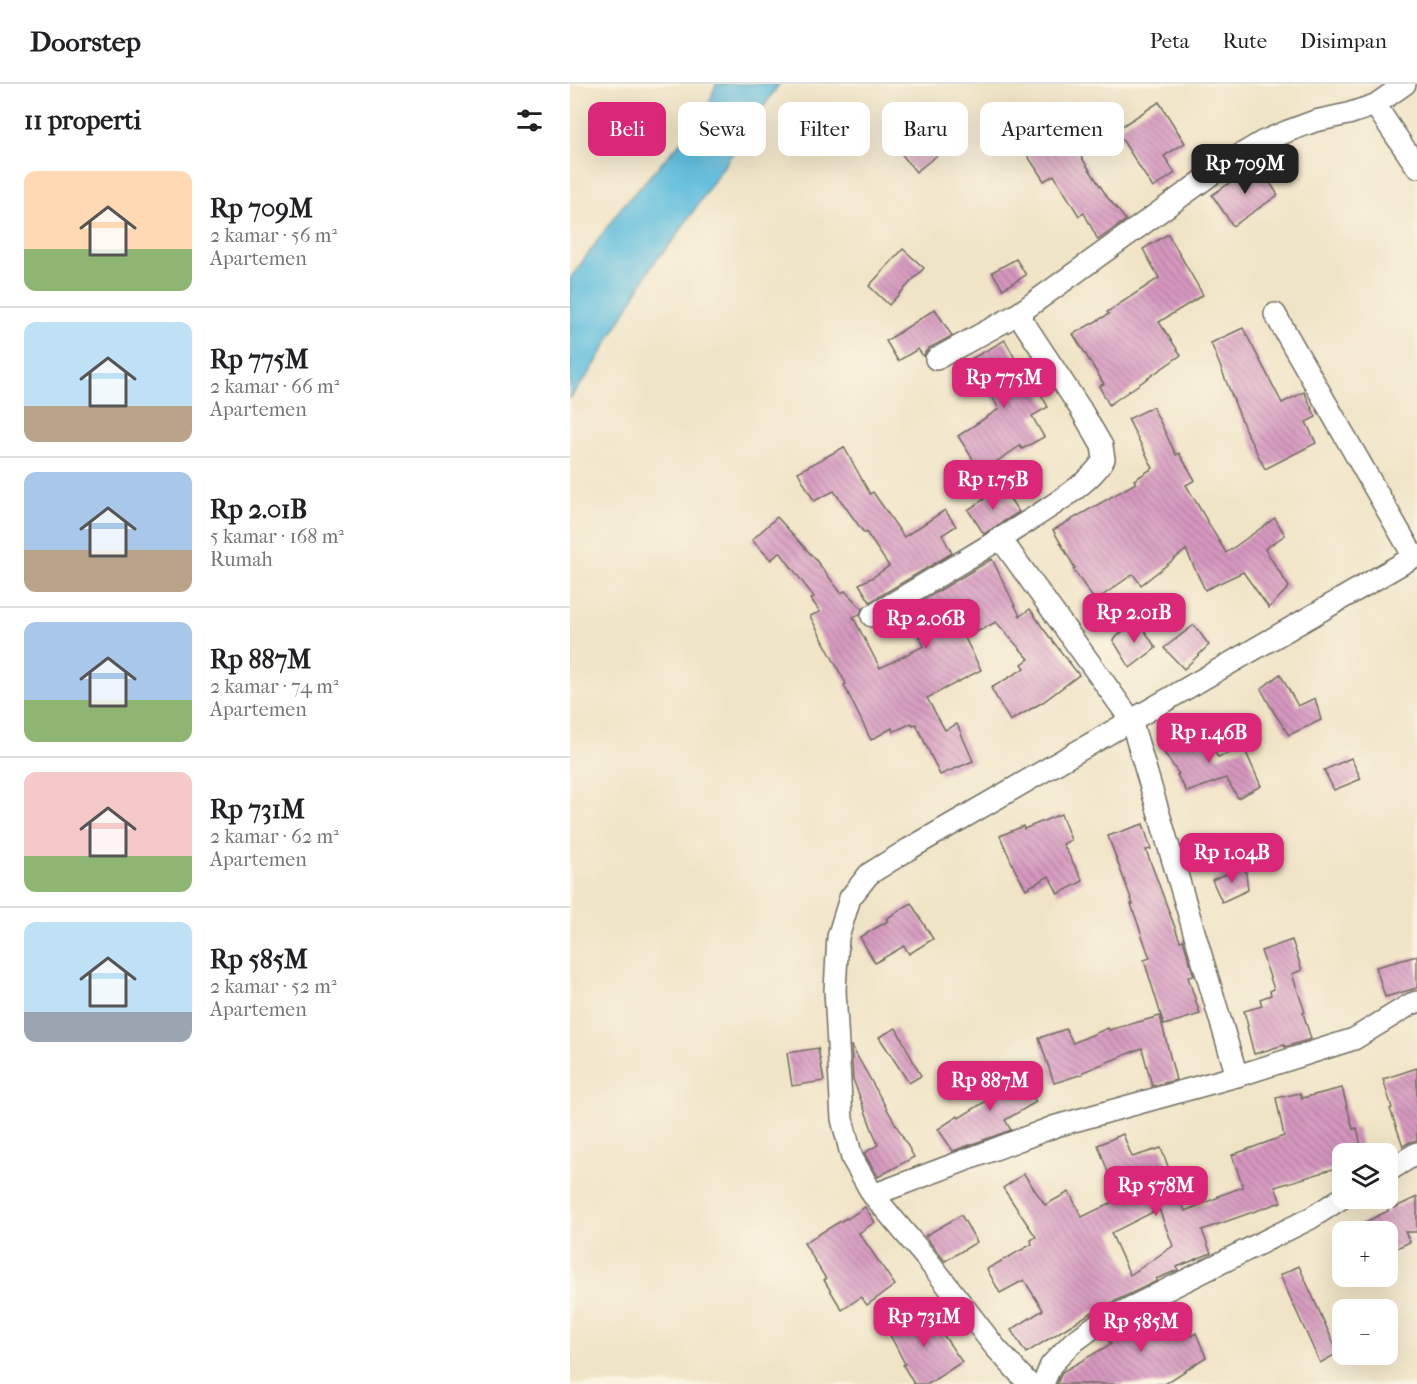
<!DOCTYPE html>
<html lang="id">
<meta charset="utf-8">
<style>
body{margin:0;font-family:"IM FELL French Canon",serif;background:#f6f6f6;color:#202124;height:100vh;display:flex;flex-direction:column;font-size:22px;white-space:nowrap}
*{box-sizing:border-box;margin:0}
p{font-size:20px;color:#757577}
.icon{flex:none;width:33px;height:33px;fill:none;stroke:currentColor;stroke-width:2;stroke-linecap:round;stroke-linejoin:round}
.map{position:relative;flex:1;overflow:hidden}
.sheet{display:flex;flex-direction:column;background:#fff;width:570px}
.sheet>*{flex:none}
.hud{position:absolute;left:18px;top:18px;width:570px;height:54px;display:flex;gap:12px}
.fabs{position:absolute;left:762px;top:1059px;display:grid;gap:12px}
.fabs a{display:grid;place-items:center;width:66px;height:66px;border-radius:12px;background:#fff;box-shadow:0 6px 24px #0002;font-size:30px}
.price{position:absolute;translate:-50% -51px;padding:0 14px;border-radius:12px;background:#db2777;color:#fff;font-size:20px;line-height:39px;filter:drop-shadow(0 2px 3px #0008)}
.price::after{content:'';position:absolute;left:50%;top:36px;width:18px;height:14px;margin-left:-9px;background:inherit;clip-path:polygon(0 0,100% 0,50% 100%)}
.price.on{background:#222;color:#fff}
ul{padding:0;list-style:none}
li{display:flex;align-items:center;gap:18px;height:150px;padding:0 24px}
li+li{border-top:2px solid #e0e0e0}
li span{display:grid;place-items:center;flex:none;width:168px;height:120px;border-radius:12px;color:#555}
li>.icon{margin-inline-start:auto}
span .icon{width:72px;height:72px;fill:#fffc;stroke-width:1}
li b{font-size:26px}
h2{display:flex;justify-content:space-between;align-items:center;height:72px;padding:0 24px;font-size:26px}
.tag{padding:0 21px;border-radius:12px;background:#fff;box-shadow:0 6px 24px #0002;font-size:21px;line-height:54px}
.tag.on{background:#db2777;color:#fff}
header{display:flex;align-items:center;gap:36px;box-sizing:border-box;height:84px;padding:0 30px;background:#fff;border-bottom:2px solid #e0e0e0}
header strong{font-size:28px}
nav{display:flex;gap:33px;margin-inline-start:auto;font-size:21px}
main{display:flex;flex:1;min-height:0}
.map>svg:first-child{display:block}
.water{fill:#5ebddd;stroke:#447484;stroke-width:1.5}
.building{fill:url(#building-back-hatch);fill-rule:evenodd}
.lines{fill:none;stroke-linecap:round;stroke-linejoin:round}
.minor-casing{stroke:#706c61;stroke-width:24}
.minor{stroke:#fff;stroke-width:21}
</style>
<header>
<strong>Doorstep</strong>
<nav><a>Peta</a><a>Rute</a><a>Disimpan</a></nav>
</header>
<main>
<section class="sheet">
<h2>11 properti<svg class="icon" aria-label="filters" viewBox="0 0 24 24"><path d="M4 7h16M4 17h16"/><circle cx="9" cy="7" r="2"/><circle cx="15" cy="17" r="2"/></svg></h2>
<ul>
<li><span style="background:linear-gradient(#ffd9b3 65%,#8fb573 0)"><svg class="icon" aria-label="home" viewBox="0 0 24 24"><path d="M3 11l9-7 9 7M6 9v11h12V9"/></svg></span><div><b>Rp 709M</b><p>2 kamar · 56 m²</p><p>Apartemen</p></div></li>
<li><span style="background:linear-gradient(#bfe0f5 70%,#b9a48a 0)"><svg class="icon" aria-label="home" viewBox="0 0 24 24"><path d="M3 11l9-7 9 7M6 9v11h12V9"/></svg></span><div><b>Rp 775M</b><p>2 kamar · 66 m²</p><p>Apartemen</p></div></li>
<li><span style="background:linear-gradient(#a9c7e8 65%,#b9a48a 0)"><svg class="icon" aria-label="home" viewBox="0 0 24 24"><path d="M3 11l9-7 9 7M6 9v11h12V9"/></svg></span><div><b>Rp 2.01B</b><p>5 kamar · 168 m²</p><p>Rumah</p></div></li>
<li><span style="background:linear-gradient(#a9c7e8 65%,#8fb573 0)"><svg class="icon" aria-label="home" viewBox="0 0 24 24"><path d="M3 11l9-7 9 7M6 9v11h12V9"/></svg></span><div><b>Rp 887M</b><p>2 kamar · 74 m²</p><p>Apartemen</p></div></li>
<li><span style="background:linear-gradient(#f6c9c9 70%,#8fb573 0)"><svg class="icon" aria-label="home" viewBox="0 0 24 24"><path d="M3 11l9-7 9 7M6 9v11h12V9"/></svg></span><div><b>Rp 731M</b><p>2 kamar · 62 m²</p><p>Apartemen</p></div></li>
<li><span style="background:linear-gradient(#bfe0f5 75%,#9aa5b1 0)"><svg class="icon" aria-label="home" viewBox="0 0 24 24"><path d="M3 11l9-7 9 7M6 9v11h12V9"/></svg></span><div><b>Rp 585M</b><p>2 kamar · 52 m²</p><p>Apartemen</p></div></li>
</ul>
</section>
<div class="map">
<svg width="847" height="1300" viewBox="0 0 847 1300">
<defs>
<pattern id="building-back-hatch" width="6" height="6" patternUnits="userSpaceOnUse" patternTransform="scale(1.5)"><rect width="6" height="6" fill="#d698bf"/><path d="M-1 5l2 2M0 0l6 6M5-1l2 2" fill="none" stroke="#ae7c9b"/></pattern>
</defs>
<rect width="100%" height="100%" fill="#fcf5e5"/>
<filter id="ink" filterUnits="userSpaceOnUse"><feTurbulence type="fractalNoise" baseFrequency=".0167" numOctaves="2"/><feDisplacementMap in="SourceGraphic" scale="12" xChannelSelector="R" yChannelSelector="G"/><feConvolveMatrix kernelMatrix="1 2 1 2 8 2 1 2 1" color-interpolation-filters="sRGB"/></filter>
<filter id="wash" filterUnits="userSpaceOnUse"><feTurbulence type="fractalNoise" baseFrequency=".008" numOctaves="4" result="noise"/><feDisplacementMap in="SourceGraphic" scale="24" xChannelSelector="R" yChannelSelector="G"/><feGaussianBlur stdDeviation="1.35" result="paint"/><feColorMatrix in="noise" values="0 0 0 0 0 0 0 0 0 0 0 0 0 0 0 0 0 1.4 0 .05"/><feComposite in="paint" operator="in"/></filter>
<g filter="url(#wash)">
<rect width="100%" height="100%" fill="#f0e4c6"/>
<path class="water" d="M146,0H209L106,153L83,180L21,287L0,314V195L51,124L135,31Z"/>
<g id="blocks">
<g class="building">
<path d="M589,18L615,59L594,72L605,89L583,104L546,46Z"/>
<path d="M489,39L538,114L556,136L528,156L514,129L509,132L484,91L474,97L452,63Z"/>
<path d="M350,44L370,69L346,88L326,63Z"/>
<path d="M688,80L708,111L663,142L642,111Z"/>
<path d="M598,150L633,211L589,238L611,271L539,321L529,302L534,300L503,250L539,230L537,228L589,194L573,165Z"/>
<path d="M333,165L354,184L319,221L299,202Z"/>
<path d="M446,175L456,191L433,205L422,188Z"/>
<path d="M365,225L382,252L359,264L355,268L354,273L348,265L328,277L316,257Z"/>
<path d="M673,244L712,319L734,308L746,333L736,338L746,359L695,385L675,345L641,259Z"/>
<path d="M435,256L456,295L461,292L478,323L462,332L474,353L452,365L450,362L411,388L388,352L429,325L401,275Z"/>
<path d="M583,323L606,371L609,369L625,396L616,401L656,469L705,434L715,451L695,465L719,503L699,524L673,488L635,506L616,466L571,501L563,490L525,517L503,485L505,484L483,446L566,399L564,396L583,384L558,335Z"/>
<path d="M274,363L300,410L303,408L334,453L375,426L386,442L372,451L382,469L300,518L289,500L303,493L319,482L296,448L294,449L264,407L244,417L228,388Z"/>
<path d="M432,403L449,428L414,450L398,426Z"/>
<path d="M207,433L246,476L271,509L275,507L292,525L290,530L283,533L310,584L354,562L335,527L422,475L450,532L460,525L475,547L509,591L473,618L440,637L421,604L455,584L452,580L459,575L426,538L395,554L411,586L357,614L375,646L387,640L403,677L370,691L346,640L343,641L342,639L323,648L322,644L301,656L274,601L276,600L240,532L250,528L241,515L244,513L210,468L201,476L182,456Z"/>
<path d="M567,535L586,564L560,584L543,556Z"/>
<path d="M624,541L639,561L614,585L594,564Z"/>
<path d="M710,590L728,622L745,614L751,636L719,651L703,627L691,605Z"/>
<path d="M628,643L648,673L674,664L691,702L668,714L656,694L617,708L607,691L609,690L588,660Z"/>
<path d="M781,674L791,695L764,706L754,686Z"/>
<path d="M491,730L501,756L493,760L513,797L488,810L479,792L456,805L445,786L430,752L453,742L454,745Z"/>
<path d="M573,740L581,765L576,766L610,857L613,856L624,892L618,893L630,930L594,941L574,876L580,874L577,866L561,820H563L538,752Z"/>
<path d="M675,782L678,806L652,818L642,796Z"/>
<path d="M341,819L363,855L339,870L334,862L305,879L290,853L318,837L316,835Z"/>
<path d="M722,856L732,886L722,890L735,928L733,929L741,955L715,963L714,961L684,970L677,943L678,942L674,927L692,922L690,915L701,911L700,907L704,905L691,867Z"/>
<path d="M847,872V904L815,913L806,883Z"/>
<path d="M590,932L606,996L582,1002L572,964L513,988V990L484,999L469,954L496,945L503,959L538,944L539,946Z"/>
<path d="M326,944L351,992L339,999L309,953Z"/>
<path d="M281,961L344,1073L308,1093L294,1069L308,1061L283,995Z"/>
<path d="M248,964L254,997L222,1002L217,969Z"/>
<path d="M443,980L466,1018L435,1036L441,1046L383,1067L368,1045L388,1032L389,1034L426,1011L417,996Z"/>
<path d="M847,984V1056L840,1058L833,1062L820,1025L822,1024L813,995Z"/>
<path d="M772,1004L783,1045L787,1044L793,1070H772V1083L751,1088V1089L705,1103L711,1118L632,1146L641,1169L607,1183L608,1186L586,1195L587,1197L522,1228L456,1269L441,1246L473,1226L454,1196L430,1209L417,1185L462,1160L461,1156L466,1153L433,1104L454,1090L475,1121L499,1108L512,1133L549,1115L538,1088L528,1061L553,1050L562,1073L591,1064L615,1127L649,1113L648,1112L673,1103L662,1071L714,1052L706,1014L730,1009L732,1014ZM589,1125L603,1162L560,1191L541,1149Z"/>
<path d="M818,1110L824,1124L847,1113V1148H835L840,1158L818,1168V1148H774L818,1127Z"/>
<path d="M295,1123L305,1138L289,1149L325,1201L297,1221L291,1213L272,1226L254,1196L256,1195L234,1159L276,1134L277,1135Z"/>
<path d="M391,1131L407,1158L375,1177L355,1152Z"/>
<path d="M729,1182L768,1269L750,1279L710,1191Z"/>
<path d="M600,1218L621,1252L626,1249L636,1273L595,1300H487L492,1288L541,1260L535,1251Z"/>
<path d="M357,1224L368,1243L392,1278L358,1300H344L333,1281L335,1280L318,1247Z"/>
</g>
</g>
</g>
<g filter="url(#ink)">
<use href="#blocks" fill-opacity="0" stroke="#706c61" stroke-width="1.5"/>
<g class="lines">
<defs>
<g id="minor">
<path d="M805,21L847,83"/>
<path d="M705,230L844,473"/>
<path d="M366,275L448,230L660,77L692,58L718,47L745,37L778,30L805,21L835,0"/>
<path d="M430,454L561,636L667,992"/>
<path d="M302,532C354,500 408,469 460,436C481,422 522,398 534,375L532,362L510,324L448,230"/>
<path d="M818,1087L847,1069"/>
<path d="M303,1111L486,1042L667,992L784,955L841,920L847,918"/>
<path d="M459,1300L425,1263L356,1174L303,1111L282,1074L272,1035L265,906L268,853L280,814L299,790L339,765L847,471"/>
<path d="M473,1300L481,1281L502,1259L528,1240L741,1134L772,1114"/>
</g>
</defs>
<use href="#minor" class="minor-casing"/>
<use href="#minor" class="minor"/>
</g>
</g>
</svg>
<div class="fabs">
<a><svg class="icon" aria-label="layers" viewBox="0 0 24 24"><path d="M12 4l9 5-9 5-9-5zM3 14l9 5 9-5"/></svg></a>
<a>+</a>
<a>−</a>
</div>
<b class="price on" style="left:675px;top:111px">Rp 709M</b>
<b class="price" style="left:434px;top:325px">Rp 775M</b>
<b class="price" style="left:423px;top:427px">Rp 1.75B</b>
<b class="price" style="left:564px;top:560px">Rp 2.01B</b>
<b class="price" style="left:356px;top:566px">Rp 2.06B</b>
<b class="price" style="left:639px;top:680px">Rp 1.46B</b>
<b class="price" style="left:662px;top:800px">Rp 1.04B</b>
<b class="price" style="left:420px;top:1028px">Rp 887M</b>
<b class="price" style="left:586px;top:1133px">Rp 578M</b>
<b class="price" style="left:354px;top:1264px">Rp 731M</b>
<b class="price" style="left:571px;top:1269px">Rp 585M</b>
<div class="hud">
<a class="tag on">Beli</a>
<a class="tag">Sewa</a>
<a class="tag">Filter</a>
<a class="tag">Baru</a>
<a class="tag">Apartemen</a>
</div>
</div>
</main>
